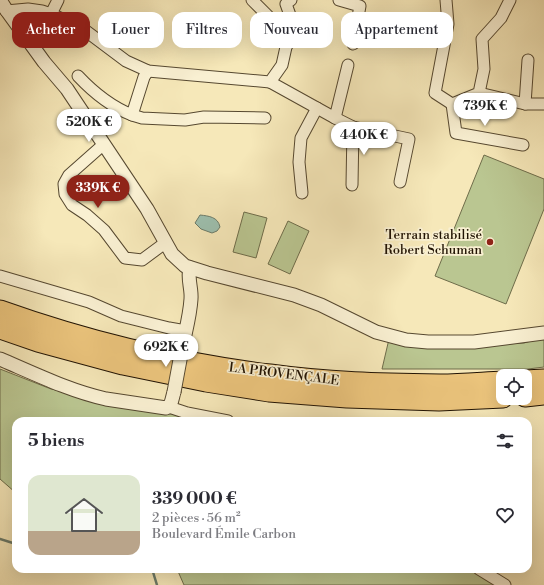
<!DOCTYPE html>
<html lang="fr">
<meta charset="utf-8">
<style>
body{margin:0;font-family:"Libre Bodoni",serif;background:#f7f7f7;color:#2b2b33;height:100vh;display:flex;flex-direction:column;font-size:15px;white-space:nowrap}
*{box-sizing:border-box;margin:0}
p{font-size:13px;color:#7c7c81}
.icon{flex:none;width:22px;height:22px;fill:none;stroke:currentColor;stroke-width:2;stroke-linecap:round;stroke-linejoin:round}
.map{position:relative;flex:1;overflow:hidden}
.drawer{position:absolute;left:12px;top:417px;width:520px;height:156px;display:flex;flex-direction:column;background:#fff;border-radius:12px;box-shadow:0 4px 16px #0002}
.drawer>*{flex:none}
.banner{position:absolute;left:12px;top:12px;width:520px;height:36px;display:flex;gap:8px}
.tools{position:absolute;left:496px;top:369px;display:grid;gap:8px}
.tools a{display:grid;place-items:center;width:36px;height:36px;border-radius:8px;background:#fff;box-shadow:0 4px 16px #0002;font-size:20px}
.price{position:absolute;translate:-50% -34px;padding:0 9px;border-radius:14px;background:#fff;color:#222;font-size:13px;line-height:26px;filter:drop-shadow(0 1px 2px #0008)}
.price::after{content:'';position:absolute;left:50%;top:24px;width:12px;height:9px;margin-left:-6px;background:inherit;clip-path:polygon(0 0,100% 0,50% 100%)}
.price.active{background:#8f2418;color:#fff}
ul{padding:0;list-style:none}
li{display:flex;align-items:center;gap:12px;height:100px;padding:0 16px}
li+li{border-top:1px solid #e1e1e2}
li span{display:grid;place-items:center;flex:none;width:112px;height:80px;border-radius:12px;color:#555}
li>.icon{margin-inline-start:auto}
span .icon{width:48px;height:48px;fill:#fffc;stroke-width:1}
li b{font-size:17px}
h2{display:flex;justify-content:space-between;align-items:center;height:48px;padding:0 16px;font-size:17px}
.chip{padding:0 14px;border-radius:12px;background:#fff;box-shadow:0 4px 16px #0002;font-size:14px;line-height:36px}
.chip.active{background:#8f2418;color:#fff}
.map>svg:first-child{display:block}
.green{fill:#bac691;stroke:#6e6c4a}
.water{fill:#9dc0af;stroke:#6b7b6a}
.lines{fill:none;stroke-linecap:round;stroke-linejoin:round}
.stream{stroke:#6b7b6a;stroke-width:2.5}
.minor-casing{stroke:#564830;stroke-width:13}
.tertiary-casing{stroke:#564830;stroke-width:15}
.motorway-casing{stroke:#211303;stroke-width:21}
.minor{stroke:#f9f0d2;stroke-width:11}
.tertiary{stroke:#f9f0d2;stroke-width:13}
.motorway{stroke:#ebc47c;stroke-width:19}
.tertiary-bridge-casing{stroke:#564830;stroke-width:15;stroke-linecap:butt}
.tertiary-bridge{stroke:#f9f0d2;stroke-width:13}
.poi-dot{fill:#8f2418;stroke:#f9f0d2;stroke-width:1.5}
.labels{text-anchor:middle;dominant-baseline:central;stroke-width:3.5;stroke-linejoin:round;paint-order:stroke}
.poi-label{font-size:13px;fill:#211303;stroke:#f9f0d2;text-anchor:end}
.street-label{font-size:13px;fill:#211303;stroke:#f9f0d2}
</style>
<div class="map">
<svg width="544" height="585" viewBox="0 0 544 585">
<rect width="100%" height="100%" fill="#f6e8b9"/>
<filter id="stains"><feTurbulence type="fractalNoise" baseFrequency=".005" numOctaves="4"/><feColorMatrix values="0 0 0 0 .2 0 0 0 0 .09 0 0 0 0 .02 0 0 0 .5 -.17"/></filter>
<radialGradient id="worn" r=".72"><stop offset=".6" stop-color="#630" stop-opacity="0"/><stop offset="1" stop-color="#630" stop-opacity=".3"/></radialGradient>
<g class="green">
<path d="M484,155L544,179V209L506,304L435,276Z"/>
<path d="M244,212L267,218L256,258L233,252Z"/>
<path d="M288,221L309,231L290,274L268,264Z"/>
<path d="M544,337V367L528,369H382L389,339L445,347L524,343Z"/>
<path d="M0,369L51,389L209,421H16V493L0,479Z"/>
<path d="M177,569H471L498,585H184Z"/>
</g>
<path class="water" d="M200,215C209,216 218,217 220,227L217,231L212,233L201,229L195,223Z"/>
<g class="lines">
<g class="stream">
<path d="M0,539L16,544"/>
<path d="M149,569L153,572L157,585"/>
</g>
<defs>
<g id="minor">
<path d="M252,0L276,24L286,47"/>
<path d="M339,0L360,6L353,44"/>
<path d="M446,0L448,24L435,93L452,104L479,93L484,69L482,39L501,18L510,0"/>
<path d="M6,11L28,9L42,11L51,14L82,28L126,61L148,71L270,82L282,65L286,47L295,29L286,4L291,0"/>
<path d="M51,14L58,0"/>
<path d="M18,27L31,16L44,14"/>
<path d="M78,76C93,92 112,107 132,115L144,77L148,71"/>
<path d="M270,82L335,118L348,65"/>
<path d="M479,93L525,104H544"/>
<path d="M452,104L456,133L523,145"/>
<path d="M525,104L528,60"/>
<path d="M132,115L142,118L185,120L204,117L265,118"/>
<path d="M335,118L353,127L409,139L400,182"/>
<path d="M104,144L69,175L64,184L65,194L72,205L87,215L104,230L125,258L142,260L165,243"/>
<path d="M352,185L353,127"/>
<path d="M302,193L299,162L301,138L317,108"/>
<path d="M0,276L89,302L121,316L169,328L186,331"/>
<path d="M169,407L187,413L228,421"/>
<path d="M479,569L505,585"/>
</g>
<g id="tertiary">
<path d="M0,0L5,8L44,62L67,89L147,209L172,254L185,266L207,273L294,295L321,305L376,332L406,340L428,342H474L544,333"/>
<path d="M182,349C185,333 190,316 191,299C192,289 187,278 190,268"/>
<path d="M0,359C35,374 70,391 106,399L166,408C172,406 172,398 174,392"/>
</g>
<g id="motorway">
<path d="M0,310C87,341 178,363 270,374C326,382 383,383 440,384C461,384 482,382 503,381"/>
<path d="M0,329L38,342L123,365L206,382L269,392L347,398L439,401L503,398"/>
<path d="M525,380L544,379"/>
<path d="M525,397L544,395"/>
</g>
</defs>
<use href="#minor" class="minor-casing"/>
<use href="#tertiary" class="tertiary-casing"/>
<use href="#motorway" class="motorway-casing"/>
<use href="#minor" class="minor"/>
<use href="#tertiary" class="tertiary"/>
<use href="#motorway" class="motorway"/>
<defs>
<path id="tertiary-bridge" d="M174,392L182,349"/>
</defs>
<use href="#tertiary-bridge" class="tertiary-bridge-casing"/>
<use href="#tertiary-bridge" class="tertiary-bridge"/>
</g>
<circle class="poi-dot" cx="490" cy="242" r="4"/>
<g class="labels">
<g class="poi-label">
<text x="482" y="235">Terrain stabilisé<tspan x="482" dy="15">Robert Schuman</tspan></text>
</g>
<g class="street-label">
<text transform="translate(284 374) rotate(7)">LA PROVENÇALE</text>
</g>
</g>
<rect width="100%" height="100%" filter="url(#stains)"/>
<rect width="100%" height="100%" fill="url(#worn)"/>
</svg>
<div class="tools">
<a><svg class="icon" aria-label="locate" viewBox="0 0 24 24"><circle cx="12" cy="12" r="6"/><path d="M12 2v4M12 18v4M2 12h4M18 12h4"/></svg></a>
</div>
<b class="price" style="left:485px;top:127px">739K €</b>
<b class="price" style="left:89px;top:143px">520K €</b>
<b class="price" style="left:364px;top:156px">440K €</b>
<b class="price active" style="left:98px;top:209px">339K €</b>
<b class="price" style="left:166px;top:368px">692K €</b>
<div class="banner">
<a class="chip active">Acheter</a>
<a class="chip">Louer</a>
<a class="chip">Filtres</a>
<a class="chip">Nouveau</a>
<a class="chip">Appartement</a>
</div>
<section class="drawer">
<h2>5 biens<svg class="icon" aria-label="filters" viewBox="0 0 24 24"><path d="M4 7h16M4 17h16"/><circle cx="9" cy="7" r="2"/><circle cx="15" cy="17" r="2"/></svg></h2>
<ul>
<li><span style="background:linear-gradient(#dfe7d0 70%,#b9a48a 0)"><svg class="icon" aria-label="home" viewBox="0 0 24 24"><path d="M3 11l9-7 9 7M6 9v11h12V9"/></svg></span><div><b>339 000 €</b><p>2 pièces · 56 m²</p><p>Boulevard Émile Carbon</p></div><svg class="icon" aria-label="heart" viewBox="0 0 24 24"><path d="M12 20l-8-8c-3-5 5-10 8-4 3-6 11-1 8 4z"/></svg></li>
</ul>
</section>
</div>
